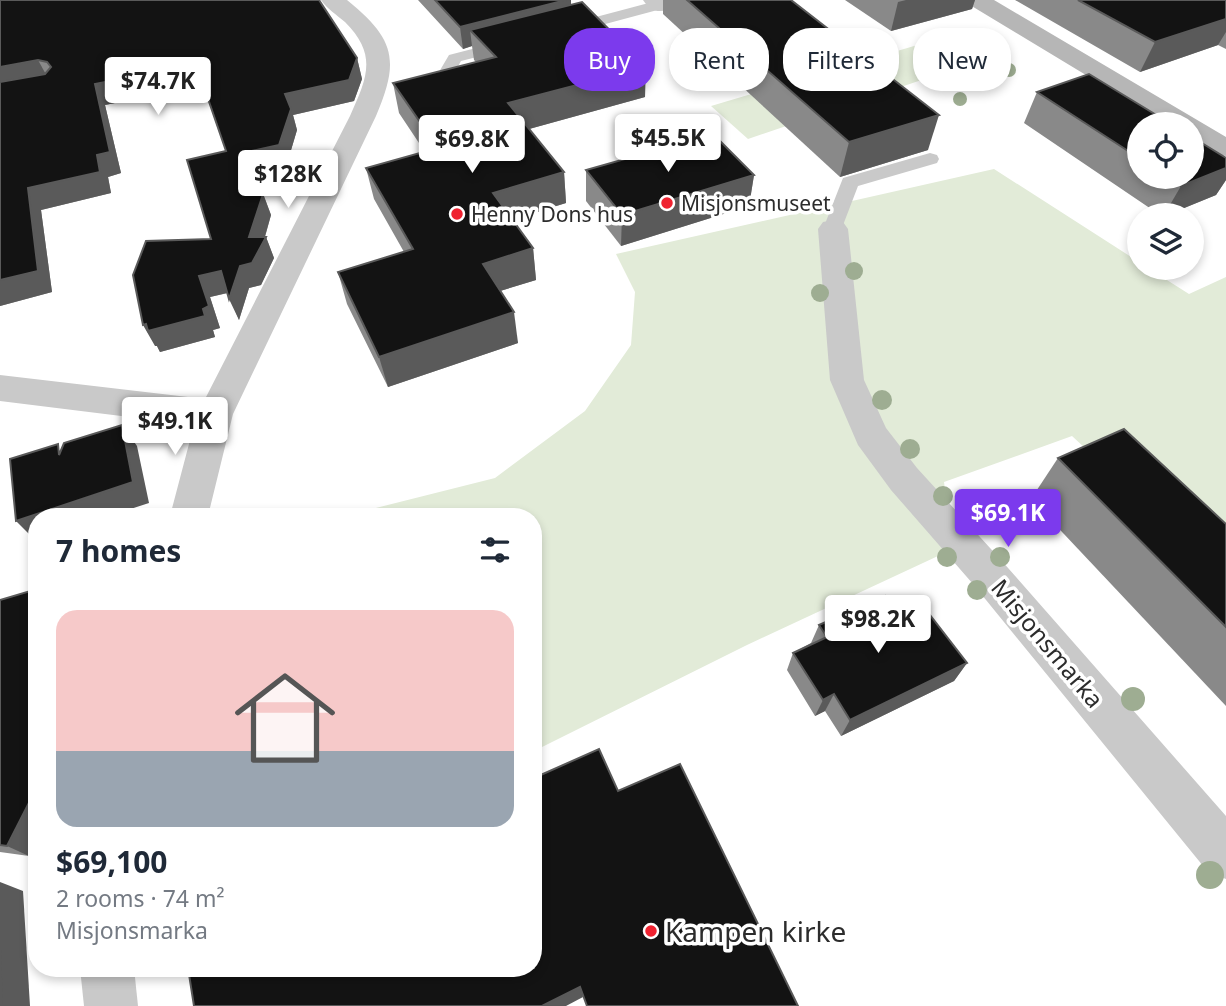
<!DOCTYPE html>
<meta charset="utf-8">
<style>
body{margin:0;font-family:"Noto Sans",sans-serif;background:#f6f6f7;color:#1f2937;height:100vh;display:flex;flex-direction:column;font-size:26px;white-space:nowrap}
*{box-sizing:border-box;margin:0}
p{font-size:23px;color:#747a83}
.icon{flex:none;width:38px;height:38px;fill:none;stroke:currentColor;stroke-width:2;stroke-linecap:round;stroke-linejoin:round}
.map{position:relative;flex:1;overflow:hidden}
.side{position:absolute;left:28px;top:508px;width:514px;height:469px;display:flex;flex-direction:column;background:#fff;border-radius:28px;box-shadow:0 4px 10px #0003}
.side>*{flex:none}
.banner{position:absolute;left:564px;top:28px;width:556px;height:63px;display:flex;gap:14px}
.controls{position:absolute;left:1127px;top:112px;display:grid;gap:14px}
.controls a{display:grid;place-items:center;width:77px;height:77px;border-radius:50%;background:#fff;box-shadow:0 4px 10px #0003;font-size:35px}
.price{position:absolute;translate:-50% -60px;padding:0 16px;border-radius:7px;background:#fff;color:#222;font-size:23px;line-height:46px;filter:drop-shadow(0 2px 4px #0008)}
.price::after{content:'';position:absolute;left:50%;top:42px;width:21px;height:16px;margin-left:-10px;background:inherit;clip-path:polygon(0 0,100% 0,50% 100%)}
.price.on{background:#7c3aed;color:#fff}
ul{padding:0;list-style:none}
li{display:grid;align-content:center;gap:14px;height:371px;padding:0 28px}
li+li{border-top:2px solid #e0e1e3}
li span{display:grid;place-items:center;height:217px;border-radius:21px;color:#555}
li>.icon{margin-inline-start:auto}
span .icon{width:126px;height:126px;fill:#fffc;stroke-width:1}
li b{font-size:30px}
h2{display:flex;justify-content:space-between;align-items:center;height:84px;padding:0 28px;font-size:30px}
.pill{padding:0 24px;border-radius:28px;background:#fff;box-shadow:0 4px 10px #0003;font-size:24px;line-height:63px}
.pill.on{background:#7c3aed;color:#fff}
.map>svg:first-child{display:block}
.green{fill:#e2ebd8}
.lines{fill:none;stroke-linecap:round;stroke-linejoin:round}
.lane{fill:#c9c9c9;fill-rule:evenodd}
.street{fill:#c9c9c9;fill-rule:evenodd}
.secondary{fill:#b6b6b6;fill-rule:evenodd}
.tree{fill:#9ead92}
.wall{fill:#898989}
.shaded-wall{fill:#5a5a5a}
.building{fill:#131313;stroke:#5a5a5a;stroke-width:2}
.poi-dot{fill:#ef2230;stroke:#fff;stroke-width:2.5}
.labels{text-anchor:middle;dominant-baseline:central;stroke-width:7;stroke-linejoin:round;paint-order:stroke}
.far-poi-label{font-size:21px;fill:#2c2c2c;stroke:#fff;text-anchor:start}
.street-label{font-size:24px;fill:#2c2c2c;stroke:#fff}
.near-poi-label{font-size:28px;fill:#2c2c2c;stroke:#fff;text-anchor:start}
</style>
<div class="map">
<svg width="1226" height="1006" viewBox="0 0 1226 1006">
<rect width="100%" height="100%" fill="#fff"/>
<g class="green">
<path d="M958,33L992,56L748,139L711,106Z"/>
<path d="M994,169L1139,262V268H1148L1189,294L1226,277V550L1183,539L1072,436L944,482L953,549L747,645L534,751V516H344L495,478L585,411L631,345L635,292L616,254Z"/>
</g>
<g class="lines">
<g class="lane">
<path d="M660,0L665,2L668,5L665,8L568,34L560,29L562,26Z"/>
<path d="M507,40L515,45L513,48L461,61L450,81H438L436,77L449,55Z"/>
<path d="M930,153L937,155L939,159L937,163L858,186L840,233H826L823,229L843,178Z"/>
</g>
<g class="street">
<path d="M321,0H347C395,39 400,60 376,116L233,414L208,516H170L194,425L0,401V375L205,399L350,116C367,78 378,55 345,22C337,15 327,9 321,0Z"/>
<path d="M643,0H668L671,5L668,10C656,13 650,10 643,0Z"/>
<path d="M833,220L843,222L848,229L864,380L886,428L917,468L1001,560L1226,816V879L1208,872L973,584L891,490L858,445L830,380L818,229L823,222Z"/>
<path d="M80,968H134L138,1006H84Z"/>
</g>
<path class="secondary" d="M967,0H994L1226,137V156L1216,154L1192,139V124H1167L970,5Z"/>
</g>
<g class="tree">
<circle cx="1009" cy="70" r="7"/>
<circle cx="960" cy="99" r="7"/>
<circle cx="854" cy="271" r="9"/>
<circle cx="820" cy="293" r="9"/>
<circle cx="882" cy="400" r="10"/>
<circle cx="910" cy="449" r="10"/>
<circle cx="943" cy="496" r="10"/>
<circle cx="947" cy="557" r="10"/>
<circle cx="1000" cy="557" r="10"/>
<circle cx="977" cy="590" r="10"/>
<circle cx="1133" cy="699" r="12"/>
<circle cx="1210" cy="875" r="14"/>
</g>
<g class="wall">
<path d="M0,0L357,58L362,79L354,101L293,115L297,130L286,167L256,174L271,215L265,237H266L274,258L261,285L249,288L239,320L228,293L210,297L220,328L213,330L215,337L160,352L157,346H155L211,239L226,151L203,85L105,105L121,173L108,177L111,193L41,210L52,292L0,306Z"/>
<path d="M418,0H571V5L645,97L529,129L564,172L566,203L512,220L533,248L536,280L500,291L518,343L388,387L347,304L338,272L404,252L374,199L366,168L425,152L399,113L393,83L476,62L474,60L472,46L463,49Z"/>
<path d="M663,0H791L928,150L840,177L663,14Z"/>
<path d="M845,0H975L972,9L891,31Z"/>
<path d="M1015,0H1226V49L1218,45L1140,72Z"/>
<path d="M1037,92L1139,124V177H1192L1226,158V180L1216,195L1167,215H1160L1024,123Z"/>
<path d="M586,170L754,175L749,206L621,246L586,201Z"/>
<path d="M1058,458L1226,524V706L1031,499Z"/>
<path d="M0,600L29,856L0,852Z"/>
<path d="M893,608L967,663L954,681L841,736L825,711L815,716L787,670L793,653L811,643L819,625Z"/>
</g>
<g class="shaded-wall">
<path d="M566,0H571V20L470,30L472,46L463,49L460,27Z"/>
<path d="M906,0H975L972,9L891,31L898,2Z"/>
<path d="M1226,19V32L1218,45L1140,72L1155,42Z"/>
<path d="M357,58L362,79L354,101L293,115L297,130L286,167L255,174L247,152L285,94Z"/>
<path d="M38,60L49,80L0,90V67Z"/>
<path d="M196,64L204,85L105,105L121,173L108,177L111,193L41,210L52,292L0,306V280L28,188L97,155L95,84Z"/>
<path d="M646,67L645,97L511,134L508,103Z"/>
<path d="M939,115L928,150L840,177L849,142Z"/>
<path d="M1226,168V180L1216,195L1167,215H1164L1181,186Z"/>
<path d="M564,172L566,203L497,224L493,193Z"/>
<path d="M754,175L749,206L621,246L622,215Z"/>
<path d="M263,194L271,215L263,243L266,237L274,258L261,285L249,288L239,320L229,299Z"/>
<path d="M533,248L536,280L487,295L483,264Z"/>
<path d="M221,271L231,292L210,297L220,328L213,330L215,337L160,352L157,346H155L143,325L199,276Z"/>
<path d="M514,312L518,343L388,387L379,357Z"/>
<path d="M122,425L137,446L149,503L109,516H37V541H36L16,521Z"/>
<path d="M967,663L954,681L841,736L850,720Z"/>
<path d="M834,694L825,711L815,716L823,700Z"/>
<path d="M37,787V840L29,856L7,846Z"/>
<path d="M0,882L23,891L30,1006H2L0,949Z"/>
<path d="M580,987L583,997L566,1006H542Z"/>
</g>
<g class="building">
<path d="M0,0H319L357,58L349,80L285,94L291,109L279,145L247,152L263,194L249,237H266L252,263L240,266L229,299L221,271L199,276L209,306L203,309L205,316L148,331L146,324L143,325L133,275L146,241L211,239L187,160L226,151L196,64L95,84L110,152L97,155L100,172L28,188L38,271L0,280V82L45,74L51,67L47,62L38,60L0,67Z"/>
<path d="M435,0H566L460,27Z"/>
<path d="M687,0H791L939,115L849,142Z"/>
<path d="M1078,0H1226V19L1155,42Z"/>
<path d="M582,2L646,67L508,103L564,172L493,193L533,248L483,264L514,312L379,357L338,272L413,249L366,168L438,148L393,83L496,57L470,30Z"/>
<path d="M1089,74L1171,124H1139V158L1037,92Z"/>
<path d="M713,134L754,175L622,215L586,170Z"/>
<path d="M1192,137L1226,158V168L1181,186L1168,177H1192Z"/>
<path d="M122,425L133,482L16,521L10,459L58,444L59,455L64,443Z"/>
<path d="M1124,429L1226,524V627L1058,458Z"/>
<path d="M37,589V787L7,846L0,845V600Z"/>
<path d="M885,596L893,608L916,597L967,663L850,720L834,694L823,700L793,653L827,637L819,625Z"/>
<path d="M599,749L618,791L680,764L798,1006H587L580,987L542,1006H194L188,968H534V778Z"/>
<path d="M0,949L2,1006H0Z"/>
</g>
<g class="poi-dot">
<circle cx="667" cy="203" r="7"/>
<circle cx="457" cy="214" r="7"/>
<circle cx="651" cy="931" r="7"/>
</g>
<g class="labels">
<g class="far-poi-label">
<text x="681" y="203">Misjonsmuseet</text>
<text x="471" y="214">Henny Dons hus</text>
</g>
<g class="street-label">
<text transform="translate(1048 643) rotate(50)">Misjonsmarka</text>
</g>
<g class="near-poi-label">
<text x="665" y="931">Kampen kirke</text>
</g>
</g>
</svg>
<div class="controls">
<a><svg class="icon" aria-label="locate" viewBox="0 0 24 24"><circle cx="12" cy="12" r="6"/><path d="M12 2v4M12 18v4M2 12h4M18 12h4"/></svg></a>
<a><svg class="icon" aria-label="layers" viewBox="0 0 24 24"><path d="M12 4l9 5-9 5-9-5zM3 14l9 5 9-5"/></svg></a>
</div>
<b class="price" style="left:158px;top:117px">$74.7K</b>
<b class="price" style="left:668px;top:174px">$45.5K</b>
<b class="price" style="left:472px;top:175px">$69.8K</b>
<b class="price" style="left:288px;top:210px">$128K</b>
<b class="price" style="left:175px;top:457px">$49.1K</b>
<b class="price on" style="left:1008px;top:549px">$69.1K</b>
<b class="price" style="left:878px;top:655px">$98.2K</b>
<div class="banner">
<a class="pill on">Buy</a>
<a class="pill">Rent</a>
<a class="pill">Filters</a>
<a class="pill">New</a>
</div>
<section class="side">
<h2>7 homes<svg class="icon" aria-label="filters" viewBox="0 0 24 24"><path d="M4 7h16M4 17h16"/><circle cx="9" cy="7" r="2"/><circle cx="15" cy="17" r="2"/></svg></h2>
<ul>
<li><span style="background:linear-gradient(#f6c9c9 65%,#9aa5b1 0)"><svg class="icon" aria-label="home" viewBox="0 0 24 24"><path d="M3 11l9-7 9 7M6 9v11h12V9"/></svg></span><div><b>$69,100</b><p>2 rooms · 74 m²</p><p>Misjonsmarka</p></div></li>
</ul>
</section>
</div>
